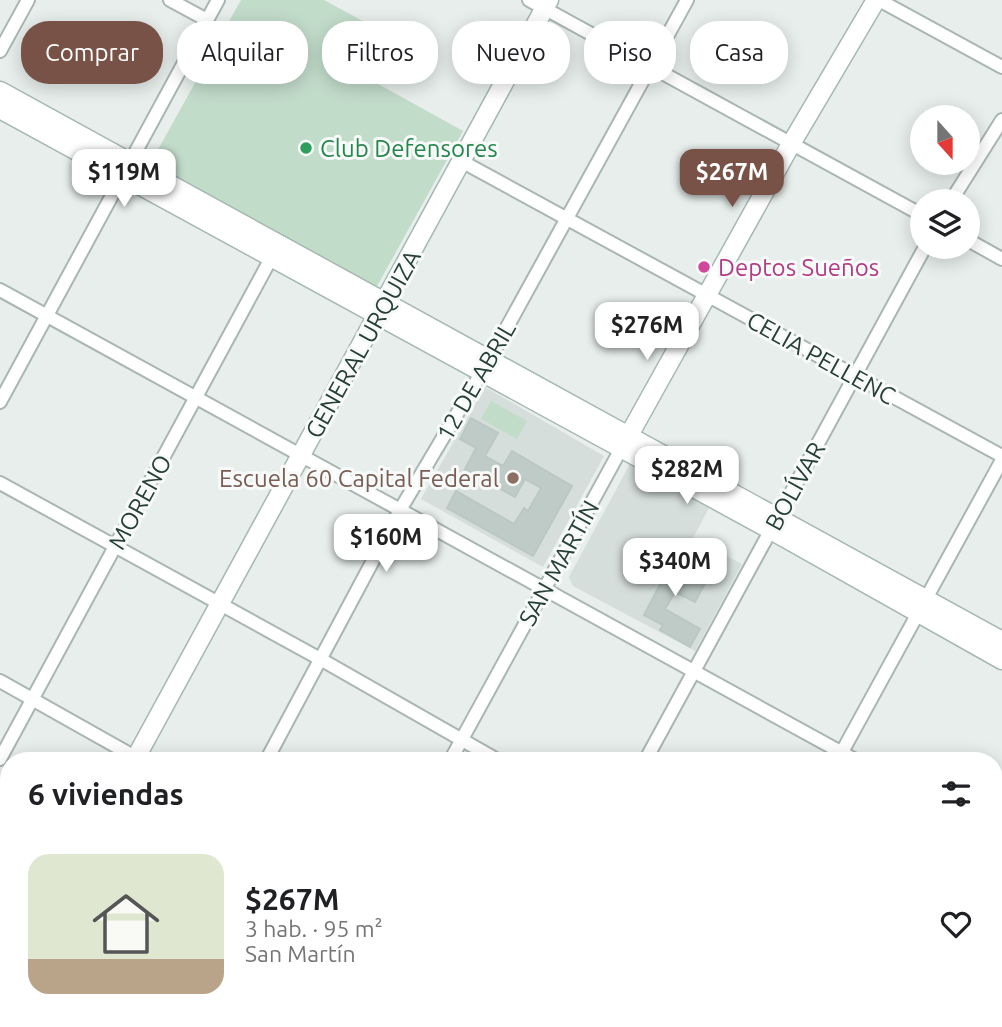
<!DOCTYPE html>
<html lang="es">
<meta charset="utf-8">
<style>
body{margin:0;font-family:Ubuntu,sans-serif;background:#f2f2f2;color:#202124;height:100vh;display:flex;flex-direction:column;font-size:26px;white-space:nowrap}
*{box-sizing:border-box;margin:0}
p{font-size:23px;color:#757577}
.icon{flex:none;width:38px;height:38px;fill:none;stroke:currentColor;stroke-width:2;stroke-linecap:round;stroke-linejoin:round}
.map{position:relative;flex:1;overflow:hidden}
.drawer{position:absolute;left:0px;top:752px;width:1003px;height:275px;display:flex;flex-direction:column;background:#fff;border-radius:28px 28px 0 0;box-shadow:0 4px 18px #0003}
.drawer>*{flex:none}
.top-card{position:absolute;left:21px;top:21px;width:961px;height:63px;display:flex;gap:14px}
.needle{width:46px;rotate:159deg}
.fabs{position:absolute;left:910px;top:105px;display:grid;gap:14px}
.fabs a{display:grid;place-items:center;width:70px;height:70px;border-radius:50%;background:#fff;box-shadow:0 4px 18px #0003;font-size:35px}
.price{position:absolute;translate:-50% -60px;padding:0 16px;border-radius:14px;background:#fff;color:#222;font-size:23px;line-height:46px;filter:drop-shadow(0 2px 4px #0008)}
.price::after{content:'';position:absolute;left:50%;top:42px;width:21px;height:16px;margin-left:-10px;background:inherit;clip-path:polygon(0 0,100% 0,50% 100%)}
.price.on{background:#785246;color:#fff}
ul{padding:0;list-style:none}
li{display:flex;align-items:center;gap:21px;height:175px;padding:0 28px}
li span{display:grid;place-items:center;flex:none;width:196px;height:140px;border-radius:21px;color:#555}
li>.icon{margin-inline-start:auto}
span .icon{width:84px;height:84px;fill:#fffc;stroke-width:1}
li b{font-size:30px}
h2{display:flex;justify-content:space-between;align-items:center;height:84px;padding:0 28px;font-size:30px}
.pill{padding:0 24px;border-radius:28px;background:#fff;box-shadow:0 4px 18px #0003;font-size:24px;line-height:63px}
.pill.on{background:#785246;color:#fff}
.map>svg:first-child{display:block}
.built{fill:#d5deda}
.green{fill:#c2dcca}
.building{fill:#bfcbc7;stroke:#bac7c2;stroke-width:2}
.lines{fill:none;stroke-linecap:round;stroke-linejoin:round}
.street-casing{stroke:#aab6b2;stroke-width:16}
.secondary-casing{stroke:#a6b8b3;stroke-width:21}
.street{stroke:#fff;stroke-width:12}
.secondary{stroke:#fff;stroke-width:18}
.leisure-dot{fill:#2e9e5b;stroke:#f7faf9;stroke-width:2.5}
.hotel-dot{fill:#d1479c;stroke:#f7faf9;stroke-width:2.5}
.education-dot{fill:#8d6e63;stroke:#f7faf9;stroke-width:2.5}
.labels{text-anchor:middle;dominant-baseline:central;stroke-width:6;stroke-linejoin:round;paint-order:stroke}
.leisure-label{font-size:24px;fill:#27864d;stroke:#f7faf9;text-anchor:start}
.hotel-label{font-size:24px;fill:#b23c85;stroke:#f7faf9;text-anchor:start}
.street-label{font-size:24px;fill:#273f39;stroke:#f7faf9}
.education-label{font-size:24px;fill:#785e54;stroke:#f7faf9;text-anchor:end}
</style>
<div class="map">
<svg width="1002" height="1027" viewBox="0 0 1002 1027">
<rect width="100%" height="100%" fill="#e7eeeb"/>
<g class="built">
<path d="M485,387L604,456L543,567L421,499Z"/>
<path d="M630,464L710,506L693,538L742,564L695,651L573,586L569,577Z"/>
</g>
<g class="green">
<path d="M241,0H324L394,38L371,80L463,131L376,288L150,164Z"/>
<path d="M491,401L527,421L517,439L481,419Z"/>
</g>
<g class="building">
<path d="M471,418L498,433L485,456L503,466L512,451L572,486L533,556L447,508L456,491L514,524L524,508L528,511L541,488L525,479L515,497L465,469L476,448L460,439Z"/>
<path d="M658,554L662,557L664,554L708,578L695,602L675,592L665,609L700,629L690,647L660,630L663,625L644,615L665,575L651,567Z"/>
<path d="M65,1018H101L97,1027H69Z"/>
</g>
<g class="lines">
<defs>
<g id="street">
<path d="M170,0L207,20"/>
<path d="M529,0L922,215"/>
<path d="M879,0L1002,67"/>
<path d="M0,51L28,0"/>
<path d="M463,162L1002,456"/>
<path d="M951,201L1002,120"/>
<path d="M968,240L1002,259"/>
<path d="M0,290L857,761"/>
<path d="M0,402L218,0"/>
<path d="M0,483L322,660L499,761"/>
<path d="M0,681L142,761"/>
<path d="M0,759L275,251"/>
<path d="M266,761L400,510L489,360L687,0"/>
<path d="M450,761L621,449"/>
<path d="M645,761L925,247"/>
<path d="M837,761L1002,460"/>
<path d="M994,834L1002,819"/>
<path d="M0,868L9,874"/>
<path d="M262,1018L278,1027"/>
<path d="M613,1018L628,1027"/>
<path d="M970,1018L985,1027"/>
<path d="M118,1027L123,1018"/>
<path d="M306,1027L310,1018"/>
<path d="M498,1027L503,1018"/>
<path d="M694,1027L699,1018"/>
<path d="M888,1027L893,1018"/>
</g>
<g id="secondary">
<path d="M0,91L1002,641"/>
<path d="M0,109L771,530L1002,660"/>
<path d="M623,446L791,144L876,0"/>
<path d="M134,761L549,0"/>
<path d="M0,1004L9,988"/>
</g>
</defs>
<use href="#street" class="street-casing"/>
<use href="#secondary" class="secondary-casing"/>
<use href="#street" class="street"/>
<use href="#secondary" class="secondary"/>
</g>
<circle class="leisure-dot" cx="306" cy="148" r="7"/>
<circle class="hotel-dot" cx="704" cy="267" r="7"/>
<circle class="education-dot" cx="513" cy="478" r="7"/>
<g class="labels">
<g class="leisure-label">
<text x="320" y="148">Club Defensores</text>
</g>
<g class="hotel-label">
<text x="718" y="267">Deptos Sueños</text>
</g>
<g class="street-label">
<text transform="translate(363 344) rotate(-61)">GENERAL URQUIZA</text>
<text transform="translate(821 358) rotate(29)">CELIA PELLENC</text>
<text transform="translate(476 381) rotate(-60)">12 DE ABRIL</text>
<text transform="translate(795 486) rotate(-61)">BOLÍVAR</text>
<text transform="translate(140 502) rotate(-61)">MORENO</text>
<text transform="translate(559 563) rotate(-61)">SAN MARTÍN</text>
</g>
<g class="education-label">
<text x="499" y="478">Escuela 60 Capital Federal</text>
</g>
</g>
</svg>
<div class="fabs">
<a><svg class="needle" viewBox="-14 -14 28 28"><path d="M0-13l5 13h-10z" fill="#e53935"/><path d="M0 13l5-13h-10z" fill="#757577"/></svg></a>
<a><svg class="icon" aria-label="layers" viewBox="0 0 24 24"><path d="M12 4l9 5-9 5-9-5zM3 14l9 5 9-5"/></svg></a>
</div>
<b class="price" style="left:124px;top:209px">$119M</b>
<b class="price on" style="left:732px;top:209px">$267M</b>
<b class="price" style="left:647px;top:362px">$276M</b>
<b class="price" style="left:687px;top:506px">$282M</b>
<b class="price" style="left:386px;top:574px">$160M</b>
<b class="price" style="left:675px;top:598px">$340M</b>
<div class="top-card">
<a class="pill on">Comprar</a>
<a class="pill">Alquilar</a>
<a class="pill">Filtros</a>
<a class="pill">Nuevo</a>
<a class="pill">Piso</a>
<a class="pill">Casa</a>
</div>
<section class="drawer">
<h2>6 viviendas<svg class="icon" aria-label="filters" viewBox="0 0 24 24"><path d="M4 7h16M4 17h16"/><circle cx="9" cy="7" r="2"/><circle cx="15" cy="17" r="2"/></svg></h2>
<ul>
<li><span style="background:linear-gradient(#dfe7d0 75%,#b9a48a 0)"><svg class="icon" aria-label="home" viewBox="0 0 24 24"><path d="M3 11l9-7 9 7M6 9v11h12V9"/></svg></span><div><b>$267M</b><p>3 hab. · 95 m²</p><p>San Martín</p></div><svg class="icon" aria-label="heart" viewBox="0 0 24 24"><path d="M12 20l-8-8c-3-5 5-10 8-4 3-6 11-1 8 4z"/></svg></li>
</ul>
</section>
</div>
